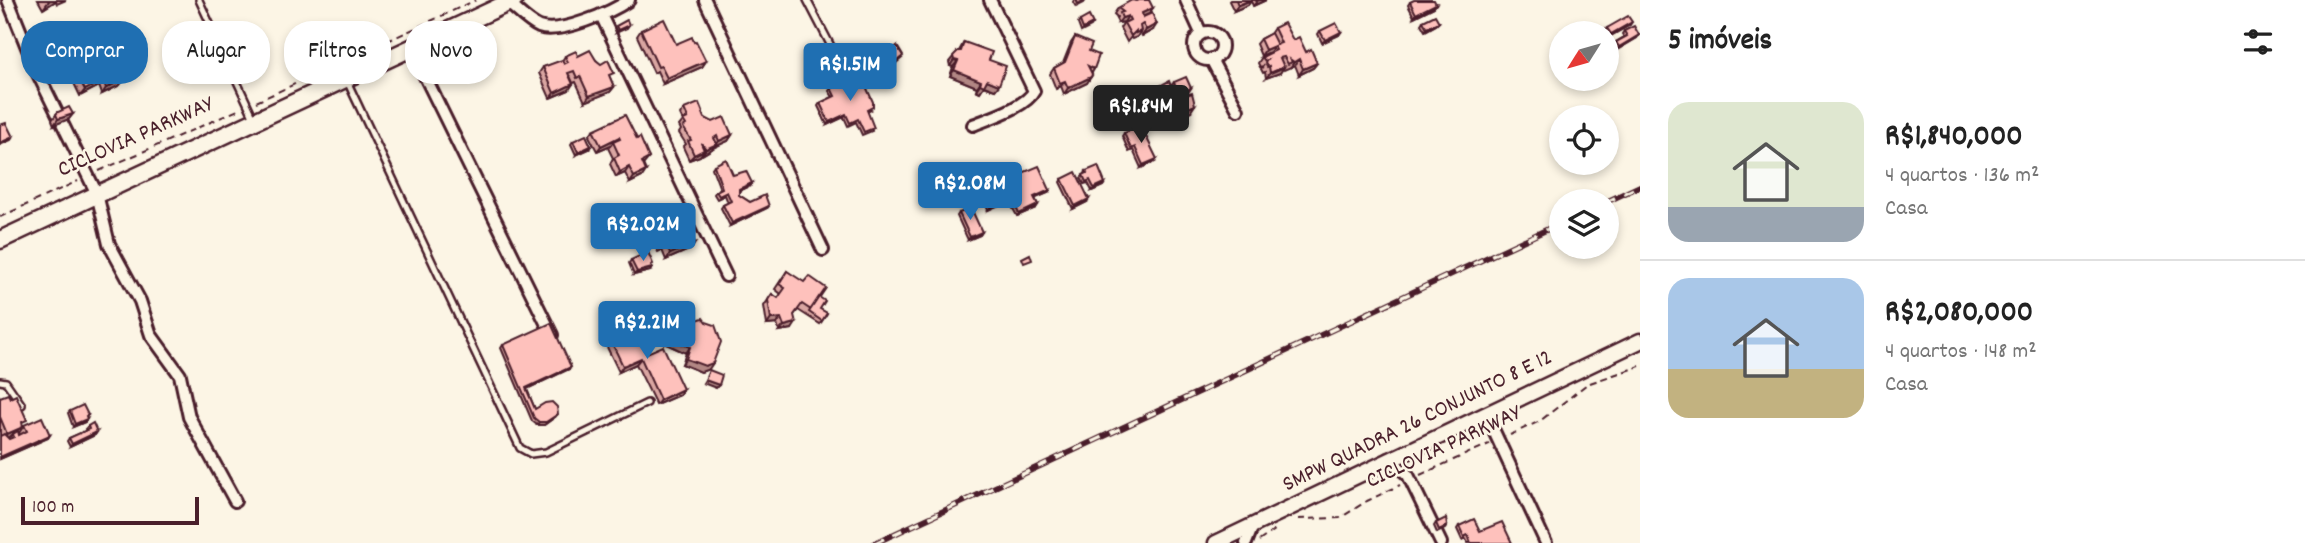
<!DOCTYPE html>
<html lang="pt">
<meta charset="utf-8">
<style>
body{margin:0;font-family:Dekko,sans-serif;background:#f2f2f2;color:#222;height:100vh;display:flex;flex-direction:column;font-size:26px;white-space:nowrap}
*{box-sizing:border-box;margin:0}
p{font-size:23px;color:#767676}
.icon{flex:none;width:38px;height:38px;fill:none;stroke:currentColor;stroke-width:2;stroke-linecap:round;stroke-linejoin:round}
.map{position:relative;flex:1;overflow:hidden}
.panel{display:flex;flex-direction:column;background:#fff;width:665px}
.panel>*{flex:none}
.guide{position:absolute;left:21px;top:21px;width:665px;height:63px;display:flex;gap:14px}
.needle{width:46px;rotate:233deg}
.buttons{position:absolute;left:1549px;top:21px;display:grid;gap:14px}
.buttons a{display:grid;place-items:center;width:70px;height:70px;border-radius:50%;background:#fff;box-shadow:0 4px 10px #0003;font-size:35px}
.scale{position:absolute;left:21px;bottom:18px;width:178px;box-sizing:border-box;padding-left:7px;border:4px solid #4a1f2b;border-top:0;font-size:19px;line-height:24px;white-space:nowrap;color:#4a1f2b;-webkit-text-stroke:5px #fcf5e5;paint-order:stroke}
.price{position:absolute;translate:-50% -60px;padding:0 16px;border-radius:7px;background:#1f6fb2;color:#fff;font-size:23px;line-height:46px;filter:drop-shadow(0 2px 4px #0008)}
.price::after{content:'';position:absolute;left:50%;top:42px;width:21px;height:16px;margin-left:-10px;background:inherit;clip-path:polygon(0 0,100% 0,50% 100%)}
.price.active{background:#222;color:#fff}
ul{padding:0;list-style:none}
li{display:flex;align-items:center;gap:21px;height:175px;padding:0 28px}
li+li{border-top:2px solid #e0e0e0}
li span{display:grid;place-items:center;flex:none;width:196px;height:140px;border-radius:21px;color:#555}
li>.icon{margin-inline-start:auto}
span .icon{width:84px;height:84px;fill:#fffc;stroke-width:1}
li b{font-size:30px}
h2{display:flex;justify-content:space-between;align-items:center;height:84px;padding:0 28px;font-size:30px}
.tag{padding:0 24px;border-radius:28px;background:#fff;box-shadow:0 4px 10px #0003;font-size:24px;line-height:63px}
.tag.active{background:#1f6fb2;color:#fff}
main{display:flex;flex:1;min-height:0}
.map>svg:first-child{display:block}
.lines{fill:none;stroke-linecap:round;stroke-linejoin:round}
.service-casing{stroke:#4a1f2b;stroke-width:10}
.minor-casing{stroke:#4a1f2b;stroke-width:16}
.tertiary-casing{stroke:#4a1f2b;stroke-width:19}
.secondary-casing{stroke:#4a1f2b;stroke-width:21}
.path{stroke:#4a1f2b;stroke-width:2;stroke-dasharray:7 5;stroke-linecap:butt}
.service{stroke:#fcf5e5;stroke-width:5}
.minor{stroke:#fcf5e5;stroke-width:10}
.tertiary{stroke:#fcf5e5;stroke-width:14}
.secondary{stroke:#fcf5e5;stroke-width:16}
.rail-casing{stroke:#4a1f2b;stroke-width:6}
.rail{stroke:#fcf5e5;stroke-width:3.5;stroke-dasharray:10;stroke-linecap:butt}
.wall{fill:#daa6a2;stroke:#4a1f2b;stroke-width:2}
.shaded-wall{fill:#b28784;stroke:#4a1f2b;stroke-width:2}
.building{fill:#fec1bc;stroke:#4a1f2b;stroke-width:2}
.labels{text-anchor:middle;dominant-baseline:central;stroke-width:5;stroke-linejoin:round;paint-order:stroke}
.street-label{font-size:23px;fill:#4a1f2b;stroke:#fcf5e5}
</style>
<main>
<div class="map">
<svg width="1640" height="543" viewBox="0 0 1640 543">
<rect width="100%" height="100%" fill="#fcf5e5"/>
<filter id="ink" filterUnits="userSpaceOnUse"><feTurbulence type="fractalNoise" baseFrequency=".0143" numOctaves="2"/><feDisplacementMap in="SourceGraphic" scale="14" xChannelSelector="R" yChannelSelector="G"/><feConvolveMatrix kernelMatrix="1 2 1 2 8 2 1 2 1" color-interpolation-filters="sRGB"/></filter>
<g filter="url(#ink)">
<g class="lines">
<defs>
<g id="service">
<path d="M199,0L254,118"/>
<path d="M807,0L846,75"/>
<path d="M347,81L520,448L531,454L546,452L647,403"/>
<path d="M0,381L6,382L22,405"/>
</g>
<g id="minor">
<path d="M8,0L37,72L97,194L109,244L140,301L151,335L180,375L189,417L235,501"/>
<path d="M508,0V3C517,10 528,22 539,27C559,35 612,12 629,0"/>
<path d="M705,0L823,250"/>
<path d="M1186,0L1201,33"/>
<path d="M601,15L726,276"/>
<circle cx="1208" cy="46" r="14"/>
<path d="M411,48L552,335"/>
<path d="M1211,59L1238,110"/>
<path d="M973,125C990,118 1026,107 1034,91L990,0"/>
<path d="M1486,414L1546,543"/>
<path d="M1389,459L1408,475L1441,543"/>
<path d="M1246,543L1252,528"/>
</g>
<path id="tertiary" d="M1216,543L1640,341"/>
<path id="secondary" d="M0,240L514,0"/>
</defs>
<use href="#service" class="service-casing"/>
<use href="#minor" class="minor-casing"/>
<use href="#tertiary" class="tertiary-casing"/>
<use href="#secondary" class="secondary-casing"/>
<g class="path">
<path d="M256,102L476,0"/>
<path d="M99,171L238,110"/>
<path d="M0,217L78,181"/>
<path d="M1510,435L1540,421L1587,384L1640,366"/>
<path d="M1420,475L1489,444"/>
<path d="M1298,519L1340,518L1367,501L1400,485"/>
<path d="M1259,541L1275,530"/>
</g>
<use href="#service" class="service"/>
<use href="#minor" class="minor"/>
<use href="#tertiary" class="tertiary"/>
<use href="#secondary" class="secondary"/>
<defs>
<g id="rail">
<path d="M1606,202L1640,186"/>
<path d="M875,543L1561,223"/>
</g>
</defs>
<use href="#rail" class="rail-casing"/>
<use href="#rail" class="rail"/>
</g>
<g class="wall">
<path d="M38,0H66L57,4L56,1L43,9Z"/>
<path d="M1074,0H1086L1084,3L1076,7L1073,2Z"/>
<path d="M1230,0H1266L1253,6L1251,1L1248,5L1234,11L1229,1Z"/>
<path d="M1410,2L1436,4L1434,7L1414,17L1408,5Z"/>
<path d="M1118,8L1149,14L1143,16L1153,30L1142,36L1140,32L1137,37L1132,39L1131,37L1127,42L1120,28L1124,22L1118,23L1116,19L1117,17L1114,14Z"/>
<path d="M1080,21L1093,24L1091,27L1081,32L1078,24Z"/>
<path d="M1423,21L1439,22L1436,25L1425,31L1421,24Z"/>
<path d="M1630,25L1609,37L1605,31L1607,28Z"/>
<path d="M1274,28L1293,40L1317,63L1313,68L1299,75L1295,65L1284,70L1283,68L1280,73L1266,78L1265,72L1263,73L1261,69L1263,66L1260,67L1258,63L1262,57L1270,53V52L1261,56L1256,44L1260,39L1270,34Z"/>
<path d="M641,30L676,44L706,61L702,67L663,84L657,71L654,73L637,36Z"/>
<path d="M1320,31L1341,32L1339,35L1322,43L1318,34Z"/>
<path d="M1624,31L1639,35L1637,38L1617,50L1614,45L1616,42L1624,37L1622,34Z"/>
<path d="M1075,37L1089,51L1094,69L1087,83L1064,94L1061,86L1056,89L1050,74L1054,68L1063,63L1071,43Z"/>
<path d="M964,42L989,60L999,85L995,90L984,86L980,92L976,90L977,87L950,76L953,67L950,66L949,62L958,51H959Z"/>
<path d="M65,54L107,65L134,68L130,73L123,76L124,79L120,85L102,94L99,86L80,96L73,81L76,77L75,75L70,77L61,60Z"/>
<path d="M565,56H578L596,60L610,78L614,87L610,92L585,102L576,82L573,83L570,76L569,90L550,98L539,73L543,67L562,61Z"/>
<path d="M878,59H901L884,73L876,62Z"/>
<path d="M1174,82L1191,88L1187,94L1181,97L1191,111L1180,116L1178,113L1175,118H1170L1165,122L1158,109L1162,102L1156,104L1154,100L1156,97L1153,98L1152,94L1156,88L1171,86Z"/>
<path d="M831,88L871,110L867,112L872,131L862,135L856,122L848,126L844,117L827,125L818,106L820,103L833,97L829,91Z"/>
<path d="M684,109L705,118L732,135L728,141L715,146L712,149L702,155L701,154L700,156L689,160L683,147L686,144L679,133L681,130L679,126L683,121L680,115Z"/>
<path d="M58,112L73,114L69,119L54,125L52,120Z"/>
<path d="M593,130L637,139L649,158L643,165L642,177L630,183L625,173L616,177L610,164L613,158L608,148L611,145L597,151L589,136Z"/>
<path d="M1124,133L1155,162L1141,168L1133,150L1129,152L1122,136Z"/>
<path d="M573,141L589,149L576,155L571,144Z"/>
<path d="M714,165L733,175L750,186L739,191V195L750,202L767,208L730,226L721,208L723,205L728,203L725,195L717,199L714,194L716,191L720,189L712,168Z"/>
<path d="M1086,171L1105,183L1103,186L1092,191L1088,183L1084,184L1081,178L1085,174Z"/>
<path d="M969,179L982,192L995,185L994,182L996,179L1048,193L1035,198L1038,205L1036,208L1017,216L1011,205L1014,202L1012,199L988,210L981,194L978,196L976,200L971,202L968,196L972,192L967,181Z"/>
<path d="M1062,179L1087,202L1073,209L1060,182Z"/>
<path d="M659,206L666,212L676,233L673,237L695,243L691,249L666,260L662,250L658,252L655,246L647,250L638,230L642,224L653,215Z"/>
<path d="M959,213L982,232L980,235L968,240L957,216Z"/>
<path d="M631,260L650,271L634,275L629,263Z"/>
<path d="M787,271L819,297L820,309L827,313L820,324L798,310L794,315L792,329L779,331L777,324L767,325L764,306L772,294L778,298L781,294L775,289Z"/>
<path d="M675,317L709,369L701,372L682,364L686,353L664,343L671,323Z"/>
<path d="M609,337L647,353L683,389L679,395L656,405L636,364L619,372L605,343Z"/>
<path d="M503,345L569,369L527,389L535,409L555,417L544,425H537L532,421L501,348Z"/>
<path d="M0,397L23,426L24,425L50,435L48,438L0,459Z"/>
<path d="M70,411L88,415L86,417L87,419L85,422L73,427L68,413Z"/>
<path d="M88,426L97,432L95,435L70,447L67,441L69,438L86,431L85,429Z"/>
<path d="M1436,523L1447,526L1445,529L1437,533L1434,526Z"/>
<path d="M1459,526L1480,531L1512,543H1468L1465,538L1462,540L1457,529Z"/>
</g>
<g class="shaded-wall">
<path d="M50,0H57L43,9L49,1Z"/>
<path d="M1252,0L1248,5L1234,11L1238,5Z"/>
<path d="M1259,0H1266L1253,6L1257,1Z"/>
<path d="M1436,4L1434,7L1414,17L1416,14Z"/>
<path d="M1153,8L1149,14L1137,19L1142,13Z"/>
<path d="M1128,16L1124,22L1118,23L1122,18Z"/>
<path d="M1439,22L1436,25L1425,31L1427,28Z"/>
<path d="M1632,22L1630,25L1609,37L1611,34Z"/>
<path d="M1157,24L1153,30L1142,36L1146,30Z"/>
<path d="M629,25L627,28L616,33L618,30Z"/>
<path d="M1341,32L1339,35L1322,43L1325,40Z"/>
<path d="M1639,35L1637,38L1617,50L1619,47Z"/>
<path d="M1274,46L1270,52L1261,56L1265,50Z"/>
<path d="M1299,59L1295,65L1290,68L1294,62Z"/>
<path d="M954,60L958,61L953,67L950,66Z"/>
<path d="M706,61L702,67L663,84L667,78Z"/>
<path d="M1317,63L1313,68L1299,75L1303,69Z"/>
<path d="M1284,67L1280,73L1266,78L1270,73Z"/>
<path d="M134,68L130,73L118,79L122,73Z"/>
<path d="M79,69L75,75L70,77L74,71Z"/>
<path d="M954,70L981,81L977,87L950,76Z"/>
<path d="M1091,77L1087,83L1064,94L1068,88Z"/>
<path d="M124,79L120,85L102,94L106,88Z"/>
<path d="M103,80L99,86L80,96L85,90Z"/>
<path d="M987,80L999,85L995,90L984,86L980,92L976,90L980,84Z"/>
<path d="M1065,81L1061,86L1056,89L1060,83Z"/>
<path d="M573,84L569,90L550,98L554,93Z"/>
<path d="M614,87L610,92L585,102L589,96Z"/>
<path d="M1191,88L1187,94L1175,99L1179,94Z"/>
<path d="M1166,97L1162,102L1156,104L1160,98Z"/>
<path d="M1181,105L1177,111L1179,112L1175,118H1170L1165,122L1178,107Z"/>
<path d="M1195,105L1191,111L1180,116L1184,110Z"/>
<path d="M73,114L69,119L54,125L58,119Z"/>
<path d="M846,114L844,117L827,125L829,122Z"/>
<path d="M732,135L728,141L715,147L719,141Z"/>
<path d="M13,137L11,140L0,145V143Z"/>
<path d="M619,137L615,143L613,142L611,145L597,151L601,146Z"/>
<path d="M717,144L712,149L702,155L706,149Z"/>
<path d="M591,146L589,149L576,155L578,152Z"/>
<path d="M704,150L700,156L689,160L694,155Z"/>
<path d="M1157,159L1155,162L1141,168L1143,165Z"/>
<path d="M629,167L625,173L616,177L620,172Z"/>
<path d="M646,171L642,177L630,183L634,177Z"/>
<path d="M752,183L750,186L737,192L739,189Z"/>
<path d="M1105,183L1103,186L1092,191L1094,188Z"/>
<path d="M1050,190L1048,193L1032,200L1034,197Z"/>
<path d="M1015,196L1012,199L988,210L990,207Z"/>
<path d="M1089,199L1087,202L1073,209L1075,206Z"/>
<path d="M1038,205L1036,208L1017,216L1019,214Z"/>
<path d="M769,206L767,208L730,226L732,223Z"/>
<path d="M982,232L980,235L968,240L970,237Z"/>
<path d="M659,241L655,246L647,250L651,245Z"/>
<path d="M695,243L691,249L666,260L670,254Z"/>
<path d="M652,268L650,271L634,275L637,272Z"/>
<path d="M781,318L777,324L767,325L771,319Z"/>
<path d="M796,323L792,329L779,331L784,326Z"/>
<path d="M668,337L690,347L686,353L664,343Z"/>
<path d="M641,358L636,364L619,372L623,366Z"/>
<path d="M686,359L713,363L709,369L701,372L682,364Z"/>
<path d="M571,367L569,369L524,390L526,388Z"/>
<path d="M705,380L719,385L716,388L703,383Z"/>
<path d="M683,389L679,395L656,405L660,400Z"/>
<path d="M558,414L555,417L544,425H537L539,422Z"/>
<path d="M87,419L85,422L73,427L75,424Z"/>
<path d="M23,427L19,433L13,435V434L11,436L3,440L7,434Z"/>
<path d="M97,432L95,435L70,447L72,444Z"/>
<path d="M50,435L48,438L0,459V457Z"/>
</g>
<g class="building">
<path d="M1076,0H1086L1078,4Z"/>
<path d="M1132,0L1137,1L1139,0H1149L1153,8L1142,13L1143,17L1152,13L1157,24L1146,30L1143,24L1140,26L1141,31L1136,33V31L1131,36L1124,23L1130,20L1128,16L1122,18L1120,13L1123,12L1118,8Z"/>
<path d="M1236,0H1251L1238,5Z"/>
<path d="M1414,0H1434L1436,4L1416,14L1410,2Z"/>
<path d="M1435,15L1439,22L1427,28L1423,21Z"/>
<path d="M1089,16L1093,24L1083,29L1080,21Z"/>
<path d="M1628,16L1632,22L1611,34L1607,28Z"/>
<path d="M664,19L676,44L692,37L694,42L696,41L706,61L667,78L661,66L658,67L641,30Z"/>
<path d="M627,20L629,25L618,30L616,26Z"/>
<path d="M1284,23L1293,40L1299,37L1306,52L1311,49L1317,63L1303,69L1299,59L1294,62L1291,60L1292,62L1288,64L1284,57L1280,58L1284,67L1270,73L1269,66L1267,67L1265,63L1267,60L1265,61L1262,57L1276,50L1274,46L1265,50L1260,39L1271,33L1277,45H1275L1281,43L1274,28Z"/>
<path d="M1336,23L1341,32L1325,40L1320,31Z"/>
<path d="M1634,26L1639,35L1619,47L1616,42L1627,36L1624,31Z"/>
<path d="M1075,37L1092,44L1089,51L1099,55L1094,69L1088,66L1092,74L1091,77L1068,88L1065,81L1060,83L1054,68L1065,62Z"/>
<path d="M92,41L93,43L96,42L107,65L128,56L134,68L122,73L124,79L106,88L103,80L85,90L77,75L81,73L79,69L74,71L65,54Z"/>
<path d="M964,42L992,52L989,60L1006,66L999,85L987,80L984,86L980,84L981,81L954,70L958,61L954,60L953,56L958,51H961Z"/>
<path d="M897,46L903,56L886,70L878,59Z"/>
<path d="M590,50L596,60L601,64L608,60L614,73L609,75L614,87L589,96L580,76L577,78L574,71L568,73L573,84L554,93L543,67L562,60L564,64L568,62L565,56L576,51L578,56Z"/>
<path d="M861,75L873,102V107L867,110L874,128L864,132L858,119L850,123L846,114L829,122L820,103L835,96L831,88Z"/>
<path d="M1186,77L1191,88L1179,94L1181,97L1192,93L1195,105L1184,110L1181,105L1178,107L1179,112L1172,113L1173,114L1169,117L1162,103L1168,101L1166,97L1160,98L1158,94L1160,91L1158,92L1156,88L1169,81L1171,86L1175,85L1174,82Z"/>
<path d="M699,103L705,118L713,122L724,117L732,135L719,141L717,136L714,138L717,144L706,149L701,143L704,150L694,155L688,141L691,140L683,127L686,125L683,120L688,118L684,109Z"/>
<path d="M69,107L73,114L58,119L56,114L58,112Z"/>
<path d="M625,115L637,139L640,137L649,158L642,162L646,171L634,177L629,167L620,172L614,158L619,155L613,142L620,139L619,137L601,146L593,130Z"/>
<path d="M6,123L13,137L0,143V125Z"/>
<path d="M1141,126L1157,159L1143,165L1135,147L1131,149L1124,133Z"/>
<path d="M586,135L591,146L578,152L573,141Z"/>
<path d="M726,159L733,175L746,171L752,183L739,189V195L750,202L765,195L769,206L732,223L723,205L731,201L727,192L719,196L716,191L722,188L714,165Z"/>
<path d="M1039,166L1050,190L1034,197L1038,205L1019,214L1014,203L1017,201L1015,196L990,207L983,190L997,184L996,179L1011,172L1020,174Z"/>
<path d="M1098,166L1105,183L1094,188L1090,180L1086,182L1083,175L1087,173L1086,171Z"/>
<path d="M1076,172L1089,199L1075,206L1062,179Z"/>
<path d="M975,176L982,192L977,194L978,197L973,199L970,193L975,191L969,179Z"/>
<path d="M659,206L667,209L666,212L669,213L676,233L672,235L673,238L689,231L695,243L670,254L666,244L662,246L659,241L651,245L642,224L656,213Z"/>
<path d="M971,208L982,232L970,237L959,213Z"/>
<path d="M648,252L653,264L651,265L652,268L637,272L631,260Z"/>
<path d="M1030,254L1032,260L1024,263L1022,258Z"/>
<path d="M787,271L804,282L809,276L826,288L811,310L802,304L794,315L796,323L784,326L781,318L771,319L768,300L772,294L778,298L785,288L779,284Z"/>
<path d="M819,297L825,301L820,309L827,313L822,321L809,312Z"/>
<path d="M689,316L697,320L703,318L706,322L715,325L721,342L713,363L705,366L686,359L690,347L668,337L675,317L683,320Z"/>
<path d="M551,323L571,367L526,388L535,409L545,403L552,402L557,407L558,414L546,422H539L534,418L503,345Z"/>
<path d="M635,325L647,353L663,346L683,389L660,400L641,358L623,366L609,337Z"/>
<path d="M709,370L722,375L719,385L705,380Z"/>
<path d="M8,394L10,398L16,395L27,420L22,422L23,427L7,434L0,417V397Z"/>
<path d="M83,405L88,415L86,416L87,419L75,424L70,411Z"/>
<path d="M42,417L50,435L0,457V436L4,434L9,439L14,437L13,434L18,431L19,435L27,431L24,425Z"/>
<path d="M93,423L97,432L72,444L69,438L89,429L88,426Z"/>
<path d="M1446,518L1447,526L1439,530L1436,523Z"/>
<path d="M1474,519L1480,531L1502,522L1512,543H1471L1468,535L1464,537L1459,526Z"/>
</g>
</g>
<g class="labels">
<g class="street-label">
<text transform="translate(136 138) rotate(-24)">CICLOVIA PARKWAY</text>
<text transform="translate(1418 422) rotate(-26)">SMPW QUADRA 26 CONJUNTO 8 E 12</text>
<text transform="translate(1444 448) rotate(-25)">CICLOVIA PARKWAY</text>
</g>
</g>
</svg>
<div class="buttons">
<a><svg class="needle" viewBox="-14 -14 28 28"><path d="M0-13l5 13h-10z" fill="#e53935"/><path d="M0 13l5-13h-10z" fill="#767676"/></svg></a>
<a><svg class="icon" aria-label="locate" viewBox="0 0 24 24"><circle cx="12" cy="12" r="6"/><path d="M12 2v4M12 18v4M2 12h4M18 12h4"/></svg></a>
<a><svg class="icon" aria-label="layers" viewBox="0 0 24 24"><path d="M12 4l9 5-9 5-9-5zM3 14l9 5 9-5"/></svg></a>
</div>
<div class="scale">100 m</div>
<b class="price" style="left:850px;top:103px">R$1.51M</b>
<b class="price active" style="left:1141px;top:145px">R$1.84M</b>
<b class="price" style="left:970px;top:222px">R$2.08M</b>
<b class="price" style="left:643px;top:263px">R$2.02M</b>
<b class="price" style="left:647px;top:361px">R$2.21M</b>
<div class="guide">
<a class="tag active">Comprar</a>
<a class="tag">Alugar</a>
<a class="tag">Filtros</a>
<a class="tag">Novo</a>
</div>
</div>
<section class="panel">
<h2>5 imóveis<svg class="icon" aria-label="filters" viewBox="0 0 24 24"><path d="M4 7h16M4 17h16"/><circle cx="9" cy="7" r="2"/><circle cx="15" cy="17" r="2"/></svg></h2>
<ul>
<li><span style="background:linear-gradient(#dfe7d0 75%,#9aa5b1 0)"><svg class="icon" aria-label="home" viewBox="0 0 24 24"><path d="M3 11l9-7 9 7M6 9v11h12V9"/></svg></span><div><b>R$1,840,000</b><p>4 quartos · 136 m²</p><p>Casa</p></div></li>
<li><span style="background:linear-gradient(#a9c7e8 65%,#c2b280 0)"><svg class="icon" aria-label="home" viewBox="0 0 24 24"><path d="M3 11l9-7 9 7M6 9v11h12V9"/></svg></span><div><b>R$2,080,000</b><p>4 quartos · 148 m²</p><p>Casa</p></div></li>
</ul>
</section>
</main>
